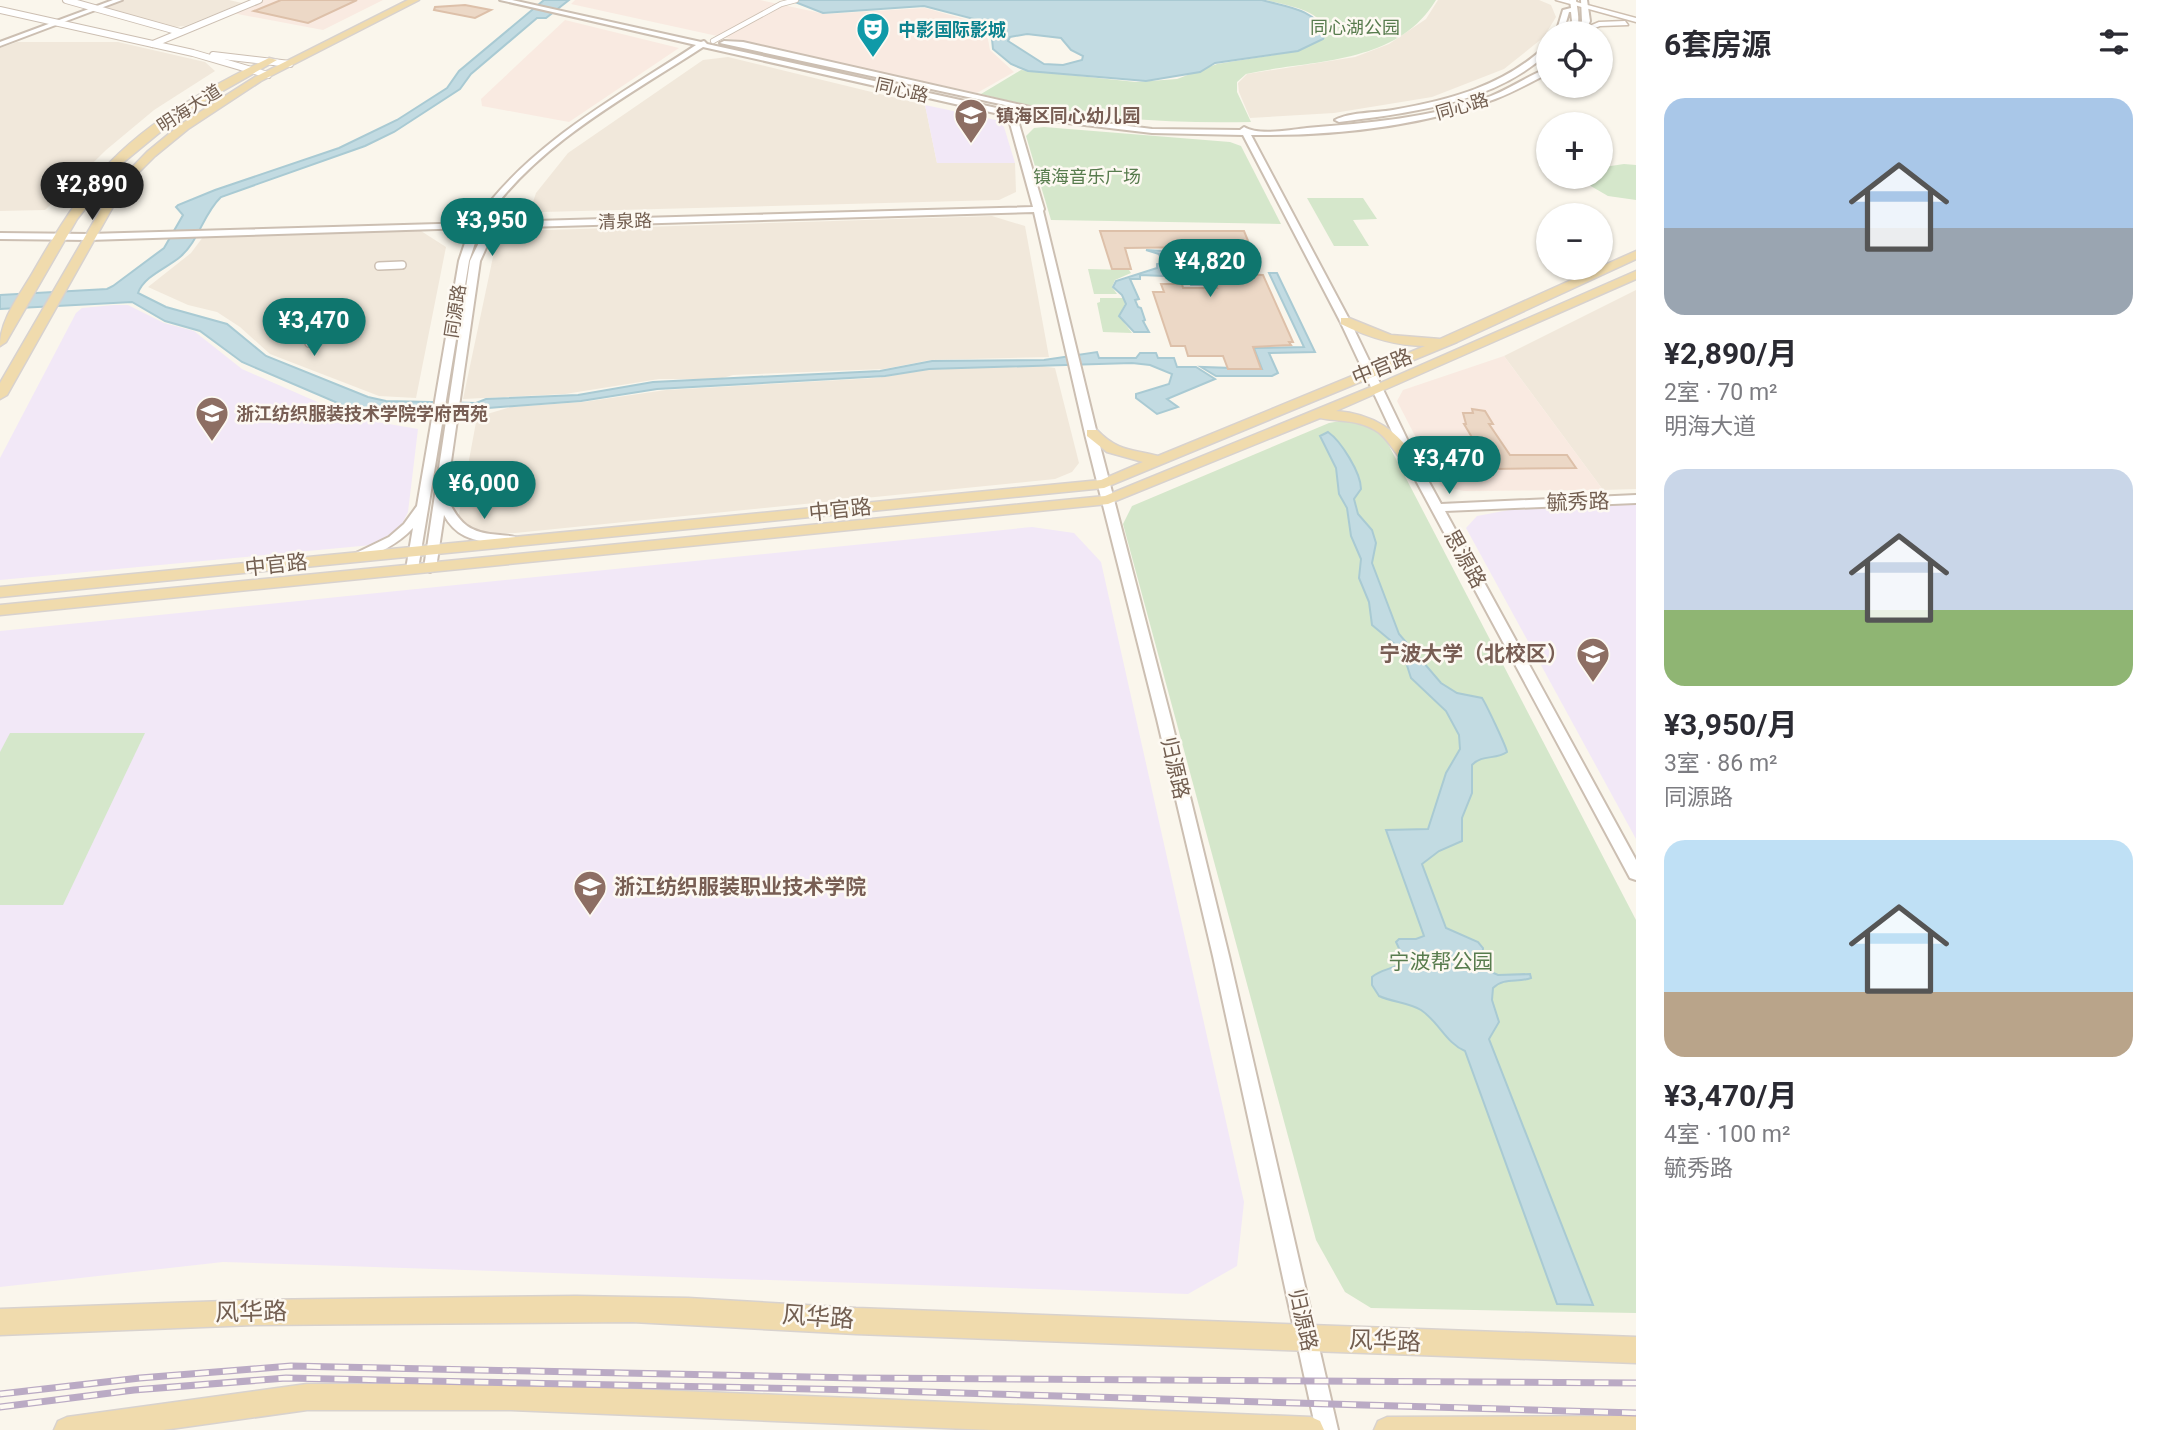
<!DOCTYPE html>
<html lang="zh">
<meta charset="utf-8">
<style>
body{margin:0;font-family:Roboto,"Noto Sans SC",sans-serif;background:#f2f2f3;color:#2b2b33;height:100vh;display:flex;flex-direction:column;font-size:26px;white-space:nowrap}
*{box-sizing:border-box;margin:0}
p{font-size:23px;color:#7c7c81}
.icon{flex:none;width:38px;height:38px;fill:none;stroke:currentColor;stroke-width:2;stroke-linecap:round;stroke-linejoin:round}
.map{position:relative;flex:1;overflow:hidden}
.side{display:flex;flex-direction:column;background:#fff;width:525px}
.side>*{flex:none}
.fabs{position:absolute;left:1536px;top:21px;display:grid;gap:14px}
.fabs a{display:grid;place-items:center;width:77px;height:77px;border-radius:50%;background:#fff;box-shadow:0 2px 5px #0004;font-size:35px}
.price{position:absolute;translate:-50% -60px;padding:0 16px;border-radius:24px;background:#0f766e;color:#fff;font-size:23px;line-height:46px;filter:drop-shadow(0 2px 4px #0008)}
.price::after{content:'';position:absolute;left:50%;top:42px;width:21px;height:16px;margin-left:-10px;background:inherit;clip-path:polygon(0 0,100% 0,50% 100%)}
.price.on{background:#222;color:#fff}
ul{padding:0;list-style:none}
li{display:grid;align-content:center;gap:14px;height:371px;padding:0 28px}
li span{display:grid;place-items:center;height:217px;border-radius:21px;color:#555}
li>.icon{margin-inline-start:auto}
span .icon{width:126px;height:126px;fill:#fffc;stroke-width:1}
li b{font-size:30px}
h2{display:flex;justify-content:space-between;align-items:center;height:84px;padding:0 28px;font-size:30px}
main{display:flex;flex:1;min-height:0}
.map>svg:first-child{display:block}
.residential{fill:#f1e8db}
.commercial{fill:#f9eae1}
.education{fill:#f2e8f7}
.green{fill:#d5e7cb}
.water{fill:#c2dbe2;stroke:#a9cad3;stroke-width:2;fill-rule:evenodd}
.building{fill:#ecd8c6;stroke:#ddc0a9;stroke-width:2}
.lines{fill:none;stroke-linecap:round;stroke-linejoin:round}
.pedestrian-casing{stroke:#ccbfb2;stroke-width:6}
.minor-far1-casing{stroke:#ccbfb2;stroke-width:8}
.minor-casing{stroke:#ccbfb2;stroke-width:10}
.tertiary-casing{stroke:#ccbfb2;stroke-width:4}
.secondary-casing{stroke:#cebfb0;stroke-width:3}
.primary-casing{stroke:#d8d2ce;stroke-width:3}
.pedestrian{stroke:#fff;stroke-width:4.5}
.minor-far1{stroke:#fff;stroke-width:6}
.minor{stroke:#fff;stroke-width:7}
.tertiary{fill:#fff;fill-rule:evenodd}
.secondary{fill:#fff;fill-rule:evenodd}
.primary{fill:#f0dbad;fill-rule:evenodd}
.rail-casing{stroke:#baaac4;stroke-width:7}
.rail{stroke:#fdf9f2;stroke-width:4.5;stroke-dasharray:14;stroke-linecap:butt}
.labels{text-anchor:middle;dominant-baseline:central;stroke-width:5;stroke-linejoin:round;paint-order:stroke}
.far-park-label{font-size:18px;fill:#587c4e;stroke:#fdf9f2}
.far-culture-label{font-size:18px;font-weight:bold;fill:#0d838f;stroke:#fdf9f2;text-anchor:start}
.far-street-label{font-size:18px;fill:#735f51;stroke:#fdf9f2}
.far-education-label{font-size:18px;font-weight:bold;fill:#785e54;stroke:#fdf9f2;text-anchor:start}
.street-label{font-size:21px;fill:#735f51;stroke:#fdf9f2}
.education-label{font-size:21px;font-weight:bold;fill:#785e54;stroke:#fdf9f2;text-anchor:end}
.park-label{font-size:21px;fill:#587c4e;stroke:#fdf9f2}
.near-street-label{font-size:24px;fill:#735f51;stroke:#fdf9f2}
</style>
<main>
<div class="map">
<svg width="1636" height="1430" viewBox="0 0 1636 1430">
<rect width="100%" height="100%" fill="#faf6ec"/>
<g class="residential">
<path d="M122,0H229L242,3L185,26L174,27L103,9Z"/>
<path d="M1438,0H1539L1551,5L1556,17L1544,37L1504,69L1432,97L1334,113L1250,118L1239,92L1238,83L1247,74L1355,57L1389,44L1426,19Z"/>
<path d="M17,42H118L205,62L215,71L154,110L106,150L45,210L0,211V48Z"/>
<path d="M728,57L925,105L937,163H1015L1016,192L999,200L542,212L531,208L536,193L568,153L703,60Z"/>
<path d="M992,216L1025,226L1049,357L931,360L884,369L733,375L719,379H659L565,394L463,399L497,238L516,231Z"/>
<path d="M421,231L446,247L416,398L379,396L270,354L240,327L217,312L188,305L148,287L191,253L203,237Z"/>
<path d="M1636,290V489L1603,490L1504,356Z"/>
<path d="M1034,365L1055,368L1079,463L1072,472L1055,479L515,533H479L458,519L477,417L511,407L583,402L666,390L876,378L926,370Z"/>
</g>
<g class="commercial">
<path d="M263,0H383L323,30L232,13Z"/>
<path d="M575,0H760L825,14L925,8L982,24L980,29L987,34L990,50L1014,72L977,93L571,4Z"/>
<path d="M565,20L679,48L569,122L482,106L481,99Z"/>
<path d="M1504,356L1603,490L1464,491L1441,486L1397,401L1403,390Z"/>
</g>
<g class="education">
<path d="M925,105L996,120L1004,127L1015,163H937Z"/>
<path d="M114,305H128L164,323L194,331L242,369L354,418L418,429L408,512L400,528L372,545L0,580V458L76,313L82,308Z"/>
<path d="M1636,504V839L1466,528L1477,516L1509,510Z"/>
<path d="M1032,527L1074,533L1101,562L1244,1202L1237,1266L1188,1294L223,1262L0,1287V631Z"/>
</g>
<g class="green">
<path d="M1266,0H1436C1396,66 1312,59 1246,74L1237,82V92L1251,122C1160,124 1069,117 981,94L1021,70L1136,82L1177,79L1217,64L1299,51L1327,36C1325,9 1286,6 1266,0Z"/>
<path d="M1044,127L1230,142L1241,146L1281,224L1051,220L1026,136L1034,128Z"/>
<path d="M1624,164L1636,165V200L1608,196L1589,185L1588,177H1601V171L1606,170L1604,167Z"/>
<path d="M1307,198H1363L1377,219L1353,220L1369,246H1334Z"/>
<path d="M1088,269L1129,270L1131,273L1115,280L1112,287L1117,294H1094Z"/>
<path d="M1100,298H1124L1125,304L1119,316L1132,333L1103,332L1097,303L1100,302Z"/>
<path d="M1346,420L1366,423L1384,436L1636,920V1313L1371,1308L1345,1292L1316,1240L1123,524L1132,506L1329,423Z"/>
<path d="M10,733H145L63,905H0V752Z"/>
</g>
<g class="water">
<path d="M544,0H569L546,18H537L471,74L460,89L394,132L365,146L221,197C203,214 199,241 180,257C167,268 144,276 138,293L166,307L227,324L266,356L368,397L386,401L476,403L486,399L578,395L653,382L880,371L932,361L1044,360L1097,352L1099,358H1136L1140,353H1156L1158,358H1174L1177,367H1196L1215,379L1167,399L1178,407L1157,414L1136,398V394L1169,384L1172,374L1150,365L1132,363L929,369L885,376L657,389L581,401L488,408L481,414L465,416L416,419L368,416L242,362L200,331L165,321L132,302L0,309V295L107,289L113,286L164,248L183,215L176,207L178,205L215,190L339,148L397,120L447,88L459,71Z"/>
<path d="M790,0H1262C1286,7 1313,8 1326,33L1323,39L1298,51L1215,63L1200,72L1146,81L1028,71L1011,64L993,49L992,39L1001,26L924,6L823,13ZM1027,34L1061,38L1071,50L1083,56L1082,60L1063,65L1044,64L1008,41L1010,37Z"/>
<path d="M1197,244L1242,247L1247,257H1224L1221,251H1190L1196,266H1227L1225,260H1249L1255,273H1199L1204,285H1191L1188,277L1140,275V279H1130L1139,299L1135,300L1138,307L1141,308L1145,320L1143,321L1149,332H1134L1119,316L1126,304L1122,295L1113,287L1116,281L1157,268V264L1163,263L1159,254L1146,250L1181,252L1198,249Z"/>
<path d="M1269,273H1277L1315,352L1269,353L1278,373L1272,376H1216L1201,367L1262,369L1254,348L1304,347Z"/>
<path d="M1328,432C1341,441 1361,473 1361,489L1354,499L1358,514L1372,530L1376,543L1372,563L1399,634L1441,683L1457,693L1482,698C1486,704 1506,746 1507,752C1496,760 1482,754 1472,765V793L1462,818V841L1439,851L1422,864L1446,928L1478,942L1483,948L1482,968L1498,975L1530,974L1531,978C1518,983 1504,977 1493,988L1492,1000L1499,1022L1489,1039L1593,1305L1557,1304L1465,1051C1446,1043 1439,1022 1421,1010C1410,1003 1392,1002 1379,996L1372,985V977C1382,968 1396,970 1404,959L1396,942L1399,939H1416L1424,936L1386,830L1428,829L1446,773L1460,749L1459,735L1446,711L1411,678L1402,650L1372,625L1369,602L1359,578L1361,559L1351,536L1347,508L1339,494L1336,468L1320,436Z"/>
</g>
<g class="building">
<path d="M281,0H357L308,23L254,11Z"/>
<path d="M465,5L491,10L475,18L434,10L435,7Z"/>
<path d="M1100,231H1244L1249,243L1216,245L1228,274L1263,275L1293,342H1289L1291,345L1253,347L1261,369H1228L1223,356H1188L1185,346H1171L1153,292H1164L1161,284H1182L1183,288H1217L1197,247L1125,248L1131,269H1112Z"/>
<path d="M1472,409L1485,411L1493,424H1489L1510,455H1567L1576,468L1491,469L1464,424H1466L1463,413H1473Z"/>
</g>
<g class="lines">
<defs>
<path id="pedestrian" d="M713,41L781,4L796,0"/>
<g id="minor-far1">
<path d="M66,0L180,32"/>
<path d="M0,10L193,53L268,75"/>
<path d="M153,44L259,0"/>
<path d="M213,55L290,64"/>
</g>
<g id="minor">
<path d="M379,266L402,265"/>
<path d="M314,339L318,342L309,343Z"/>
</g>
<g id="tertiary">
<path d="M113,0H122L0,46V42Z"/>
<path d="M500,0H512L701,42L704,41L707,44L1010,111L1014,107L720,43L724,41L743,42L1030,107L1026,109L1018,108L1017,112L1152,129L1240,130L1244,127C1259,136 1289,130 1307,128C1368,123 1432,118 1491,96C1511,88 1529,75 1549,68V73C1531,82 1514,92 1495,99C1419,127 1332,136 1251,135L1350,321L1418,462L1441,504L1636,495V503L1445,511L1636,860V880L1630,878L1406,462L1340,321L1243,135L1152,133L1017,117L1044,209L1043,211L1098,438L1171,719L1229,956L1338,1430H1316L1213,956L1157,719L1086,438L1034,212L495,228L480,261L446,496C459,524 469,533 500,535C508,536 515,535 521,540C510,549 478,542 465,536C455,531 449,524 444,515L436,568L430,572L424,568L470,261L486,228H480L469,261L418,569L412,573L406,569L413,528C397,545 378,554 356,560L350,556L389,537L404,524L417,506L459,261L470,228L89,240L0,239V233L89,234L474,223C528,144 617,97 696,45ZM703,47L1008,116L1033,207L497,222V218L494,217L488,223H483C535,145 626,97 703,47Z"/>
<path d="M1570,0H1576C1578,13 1580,21 1576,33H1568L1572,21L1571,12H1569L1563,33H1556L1563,10L1571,8Z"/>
<path d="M1581,0H1587L1590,21L1585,33H1578L1582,21Z"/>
<path d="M1546,46H1549V52C1493,104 1412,112 1339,122L1335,120C1350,112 1376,113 1393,110C1450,100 1503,86 1546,46Z"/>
</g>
<g id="secondary">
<path d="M1556,0H1569L1636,18V22Z"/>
<path d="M1625,21L1628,25L1600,26L1584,32L1580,30L1599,22Z"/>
</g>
<g id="primary">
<path d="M408,0H419L261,81L188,129L155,156L124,187L7,395L0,399V383L115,185L147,152L181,124L255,77Z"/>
<path d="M269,58L277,60L182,114L120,165L77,219L6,342L0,346C0,320 19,296 32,274C51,241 70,209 94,180C140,125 205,89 269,58Z"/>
<path d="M1636,251V259L1457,342L1104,488L0,597V587L1101,480L1143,462L1107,452L1087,436V430H1097C1118,452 1132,449 1158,456L1425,346C1395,346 1368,337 1341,324V318H1349L1391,335L1440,339Z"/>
<path d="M1636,271V279L1336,411C1375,414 1397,431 1419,462L1412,466C1399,463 1390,440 1378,432C1359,419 1340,422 1320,418L1108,504L0,615V605L1105,496L1371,387Z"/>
<path d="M576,1296L688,1298L856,1308L1636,1337V1363L856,1334L632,1322L254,1325L0,1335V1309L254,1300Z"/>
<path d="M307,1384H511L1311,1417L1320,1421L1324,1430H992L511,1410H307L163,1430H54L58,1421L67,1417Z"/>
<path d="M1636,1416V1430H1374L1378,1421L1387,1417Z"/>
</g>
</defs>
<use href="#pedestrian" class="pedestrian-casing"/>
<use href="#minor-far1" class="minor-far1-casing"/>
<use href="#minor" class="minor-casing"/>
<use href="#tertiary" class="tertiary-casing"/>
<use href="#secondary" class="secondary-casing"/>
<use href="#primary" class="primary-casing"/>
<use href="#pedestrian" class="pedestrian"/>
<use href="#minor-far1" class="minor-far1"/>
<use href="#minor" class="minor"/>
<use href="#tertiary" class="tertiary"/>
<use href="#secondary" class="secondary"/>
<use href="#primary" class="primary"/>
<defs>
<g id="rail">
<path d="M0,1394L140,1378L291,1366L857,1378L1636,1383"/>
<path d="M0,1407L134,1390L286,1378L859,1390L1636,1413"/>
</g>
</defs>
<use href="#rail" class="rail-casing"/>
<use href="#rail" class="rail"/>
</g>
<defs>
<symbol id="theatre-pin" viewBox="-11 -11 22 30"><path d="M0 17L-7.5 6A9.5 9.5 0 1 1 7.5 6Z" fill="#0f9aa8" stroke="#fdf9f2"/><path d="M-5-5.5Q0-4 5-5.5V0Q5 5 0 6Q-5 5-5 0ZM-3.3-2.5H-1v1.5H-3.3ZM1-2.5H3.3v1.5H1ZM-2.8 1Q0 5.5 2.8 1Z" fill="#fff"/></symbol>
<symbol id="school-pin" viewBox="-11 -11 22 30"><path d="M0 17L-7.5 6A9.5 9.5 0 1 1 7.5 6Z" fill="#8d6e63" stroke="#fdf9f2"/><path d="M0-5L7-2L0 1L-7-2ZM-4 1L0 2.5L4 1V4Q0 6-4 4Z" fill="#fff"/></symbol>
<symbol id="university-pin" viewBox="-11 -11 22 30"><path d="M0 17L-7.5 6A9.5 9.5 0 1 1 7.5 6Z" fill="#8d6e63" stroke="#fdf9f2"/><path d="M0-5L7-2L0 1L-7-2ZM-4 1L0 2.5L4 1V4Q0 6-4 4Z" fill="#fff"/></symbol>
</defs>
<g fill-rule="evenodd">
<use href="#theatre-pin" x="854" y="10" width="38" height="52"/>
<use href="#school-pin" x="952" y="96" width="38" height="52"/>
<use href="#university-pin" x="193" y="394" width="38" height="52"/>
<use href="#university-pin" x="1574" y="635" width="38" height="52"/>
<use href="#university-pin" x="571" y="868" width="38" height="52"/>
</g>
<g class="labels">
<g class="far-park-label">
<text x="1355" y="27">同心湖公园</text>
<text x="1087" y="176">镇海音乐广场</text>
</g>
<g class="far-culture-label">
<text x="898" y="29">中影国际影城</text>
</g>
<g class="far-street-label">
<text transform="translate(902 90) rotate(13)">同心路</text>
<text transform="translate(1462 106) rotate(-16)">同心路</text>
<text transform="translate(189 108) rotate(-33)">明海大道</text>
<text transform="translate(625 221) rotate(-2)">清泉路</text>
<text transform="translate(455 311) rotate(-81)">同源路</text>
</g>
<g class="far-education-label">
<text x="996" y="115">镇海区同心幼儿园</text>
<text x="236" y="413">浙江纺织服装技术学院学府西苑</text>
</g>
<g class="street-label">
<text transform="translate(1382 367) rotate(-22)">中官路</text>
<text transform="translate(1578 502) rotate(-2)">毓秀路</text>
<text transform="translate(840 510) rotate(-6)">中官路</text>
<text transform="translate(1465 559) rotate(61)">思源路</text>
<text transform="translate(276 565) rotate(-6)">中官路</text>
<text transform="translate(1175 768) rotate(77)">归源路</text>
<text transform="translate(1303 1320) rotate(77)">归源路</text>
</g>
<g class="education-label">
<text x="1568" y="654">宁波大学（北校区）</text>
<text x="614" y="887" text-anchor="start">浙江纺织服装职业技术学院</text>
</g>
<g class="park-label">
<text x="1441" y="962">宁波帮公园</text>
</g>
<g class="near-street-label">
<text transform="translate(251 1312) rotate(-1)">风华路</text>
<text transform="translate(818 1317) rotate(4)">风华路</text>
<text transform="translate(1385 1341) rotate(2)">风华路</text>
</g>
</g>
</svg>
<div class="fabs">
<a><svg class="icon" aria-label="locate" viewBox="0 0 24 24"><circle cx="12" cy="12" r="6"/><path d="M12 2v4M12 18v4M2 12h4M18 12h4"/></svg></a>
<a>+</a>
<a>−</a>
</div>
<b class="price on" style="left:92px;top:222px">¥2,890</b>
<b class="price" style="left:492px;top:258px">¥3,950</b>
<b class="price" style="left:1210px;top:299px">¥4,820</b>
<b class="price" style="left:314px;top:358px">¥3,470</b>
<b class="price" style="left:1449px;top:496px">¥3,470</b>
<b class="price" style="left:484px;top:521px">¥6,000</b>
</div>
<section class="side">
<h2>6套房源<svg class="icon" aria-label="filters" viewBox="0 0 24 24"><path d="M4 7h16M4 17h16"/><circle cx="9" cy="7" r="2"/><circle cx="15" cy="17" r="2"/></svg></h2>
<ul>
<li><span style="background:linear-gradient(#a9c7e8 60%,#9aa5b1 0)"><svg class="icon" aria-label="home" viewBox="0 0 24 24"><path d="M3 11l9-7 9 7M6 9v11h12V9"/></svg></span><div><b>¥2,890/月</b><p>2室 · 70 m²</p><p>明海大道</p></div></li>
<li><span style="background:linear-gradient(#c9d6e8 65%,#8fb573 0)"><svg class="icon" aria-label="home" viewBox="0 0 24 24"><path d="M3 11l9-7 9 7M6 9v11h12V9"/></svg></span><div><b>¥3,950/月</b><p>3室 · 86 m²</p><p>同源路</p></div></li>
<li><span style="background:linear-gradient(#bfe0f5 70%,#b9a48a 0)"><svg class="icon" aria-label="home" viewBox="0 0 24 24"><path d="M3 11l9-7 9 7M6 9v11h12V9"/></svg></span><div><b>¥3,470/月</b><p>4室 · 100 m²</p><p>毓秀路</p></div></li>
</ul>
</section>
</main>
